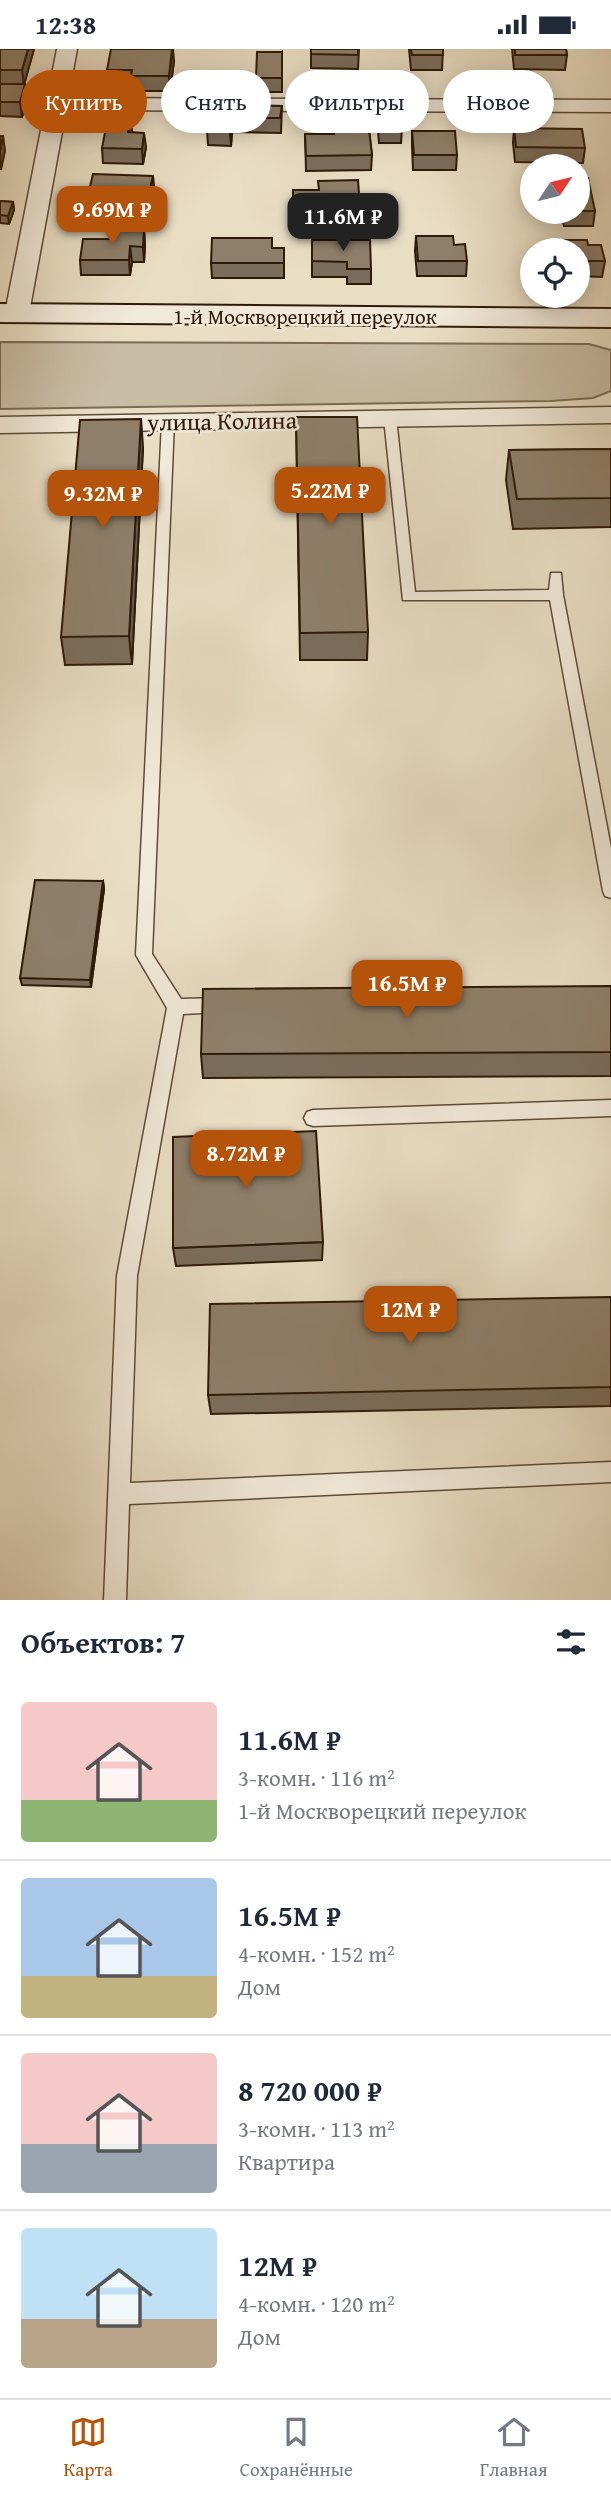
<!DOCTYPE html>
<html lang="ru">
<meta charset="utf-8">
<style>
body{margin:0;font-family:"Gentium Book Plus",serif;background:#f6f6f7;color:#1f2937;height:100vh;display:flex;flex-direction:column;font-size:26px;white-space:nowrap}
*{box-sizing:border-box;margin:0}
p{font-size:23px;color:#747a83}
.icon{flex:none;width:38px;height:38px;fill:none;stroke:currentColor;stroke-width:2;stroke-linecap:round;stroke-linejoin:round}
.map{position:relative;height:1551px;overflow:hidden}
.details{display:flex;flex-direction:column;background:#fff;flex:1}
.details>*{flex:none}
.hud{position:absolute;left:21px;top:21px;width:570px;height:63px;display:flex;gap:14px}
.needle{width:46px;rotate:55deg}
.fabs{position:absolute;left:520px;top:105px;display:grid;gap:14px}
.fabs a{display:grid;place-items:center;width:70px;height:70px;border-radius:50%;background:#fff;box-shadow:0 4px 18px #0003;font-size:35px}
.price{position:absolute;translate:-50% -60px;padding:0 16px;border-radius:14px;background:#b45309;color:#fff;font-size:23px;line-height:46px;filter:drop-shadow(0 2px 4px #0008)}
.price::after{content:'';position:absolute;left:50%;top:42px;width:21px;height:16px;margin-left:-10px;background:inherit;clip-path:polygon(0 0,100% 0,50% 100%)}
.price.active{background:#222;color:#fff}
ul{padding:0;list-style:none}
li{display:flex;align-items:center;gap:21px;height:175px;padding:0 21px}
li+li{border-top:2px solid #e0e1e3}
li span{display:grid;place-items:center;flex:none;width:196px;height:140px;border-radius:7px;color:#555}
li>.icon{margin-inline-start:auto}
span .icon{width:84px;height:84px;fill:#fffc;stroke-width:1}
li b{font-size:30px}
h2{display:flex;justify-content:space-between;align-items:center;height:84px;padding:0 21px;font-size:30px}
.tag{padding:0 24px;border-radius:32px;background:#fff;box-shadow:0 4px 18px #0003;font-size:24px;line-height:63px}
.tag.active{background:#b45309;color:#fff}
.status{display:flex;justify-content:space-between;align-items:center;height:49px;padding:0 35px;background:#fff;direction:ltr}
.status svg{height:19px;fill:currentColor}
.menu{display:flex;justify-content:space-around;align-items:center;height:98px;border-top:2px solid #e0e1e3;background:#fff;font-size:19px;color:#747a83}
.menu a{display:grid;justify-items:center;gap:4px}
.menu .active{color:#b45309}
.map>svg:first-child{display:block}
.green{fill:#c9bca4;stroke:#7c6b56;stroke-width:2}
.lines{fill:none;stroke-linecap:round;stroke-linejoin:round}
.lane-casing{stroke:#5d4b37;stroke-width:3}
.street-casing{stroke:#5d4b37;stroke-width:3}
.secondary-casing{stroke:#2e1a08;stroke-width:4}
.lane{fill:#f1e9d9;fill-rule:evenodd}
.street{fill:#f1e9d9;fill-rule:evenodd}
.secondary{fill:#f1e9d9;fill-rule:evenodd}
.wall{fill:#7b6d5b;stroke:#2e1a08;stroke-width:2}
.shaded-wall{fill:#64594a;stroke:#2e1a08;stroke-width:2}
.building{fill:#8f7f6a;stroke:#2e1a08;stroke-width:2}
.labels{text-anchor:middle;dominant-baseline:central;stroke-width:5;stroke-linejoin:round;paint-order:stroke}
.far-street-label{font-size:21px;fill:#2e1a08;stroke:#f1e9d9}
.street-label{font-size:24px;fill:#2e1a08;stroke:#f1e9d9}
</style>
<div class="status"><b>12:38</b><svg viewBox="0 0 49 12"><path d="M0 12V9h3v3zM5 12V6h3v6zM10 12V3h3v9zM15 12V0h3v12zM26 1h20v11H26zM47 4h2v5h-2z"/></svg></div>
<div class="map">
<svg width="611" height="1551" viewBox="0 0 611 1551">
<rect width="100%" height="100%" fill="#e9ddc4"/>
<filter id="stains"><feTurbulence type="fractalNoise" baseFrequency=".00286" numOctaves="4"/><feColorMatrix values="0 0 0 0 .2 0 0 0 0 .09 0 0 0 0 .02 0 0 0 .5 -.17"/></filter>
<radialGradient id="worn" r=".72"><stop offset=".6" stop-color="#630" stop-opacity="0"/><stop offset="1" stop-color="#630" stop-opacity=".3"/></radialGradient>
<path class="green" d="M0,293L589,295L611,301V342L593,349L551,352L0,360Z"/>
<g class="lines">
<defs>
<g id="lane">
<path d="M390,365L396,369L415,543L549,541L551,524H561L563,546L611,799V849L605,847L603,842L550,551H403L384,369Z"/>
<path d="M168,369L174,373L152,905L181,950L222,949L228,951L231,956L228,961L222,963L183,965L137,1227L130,1434L611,1413V1433L129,1455L126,1551H104L117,1227L167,959L136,906L162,373Z"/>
<path d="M611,1051V1067L313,1077L307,1075L304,1069L307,1063L313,1061Z"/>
</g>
<g id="street">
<path d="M57,0H77L68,49L611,51V63L66,61L29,264L25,269L17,271L9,269L5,264Z"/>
<path d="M611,358V374L0,384V368Z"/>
</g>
<path id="secondary" d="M0,255L611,260V278L0,273Z"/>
</defs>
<use href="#lane" class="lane-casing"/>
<use href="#street" class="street-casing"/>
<use href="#secondary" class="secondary-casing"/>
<use href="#lane" class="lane"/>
<use href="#street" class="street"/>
<use href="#secondary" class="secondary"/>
</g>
<g class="wall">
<path d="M0,0H34L24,35L27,50L22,68L0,67Z"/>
<path d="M311,0H359L358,20L311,19Z"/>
<path d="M409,0H443L442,21H411Z"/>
<path d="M512,0H566L567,6L565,21L514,20Z"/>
<path d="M282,3V43H256V29Z"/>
<path d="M174,12L170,42H133L132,36H109L107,21Z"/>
<path d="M359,55L402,79L401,94H379L378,81H369L372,106L371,121L306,122L305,85H334L360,80Z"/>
<path d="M210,56L282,57L281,84L232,83L231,97L208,96L207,81Z"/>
<path d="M514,79L585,99L583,114L515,113L513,94Z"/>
<path d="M412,82L457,106L456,121H413L412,97Z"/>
<path d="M132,83L146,98L143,115L103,114L102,99Z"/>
<path d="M153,127L154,142L150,159L91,157L89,142Z"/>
<path d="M578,129L595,162L593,177H564L561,163H578Z"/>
<path d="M293,141L360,159L359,174L293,175Z"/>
<path d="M0,152L13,153L14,161L9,175L0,174Z"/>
<path d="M144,181L145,196L144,213H132L130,226H81L80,211L110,190Z"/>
<path d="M416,187L454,196L467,212L466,227H417L415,202Z"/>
<path d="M312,191L371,220V235H347V228H312Z"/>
<path d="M558,191L588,196L605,212L602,228L578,227V201H547L548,198H557Z"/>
<path d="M272,199H284V229H212L211,214Z"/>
<path d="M296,368L368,583L367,611H300Z"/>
<path d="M143,398L132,615L65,616L61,588Z"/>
<path d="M611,400V478L513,480L506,431L509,401Z"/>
<path d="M103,832L104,840L91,938L22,936L20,929Z"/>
<path d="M611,937V1027L203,1029L201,1005Z"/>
<path d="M323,1193L322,1211L176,1217L173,1199Z"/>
<path d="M611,1248V1357L211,1365L208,1346Z"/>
</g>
<g class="shaded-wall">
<path d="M28,0H34L24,36L22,21Z"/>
<path d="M173,0L174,12L170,42L169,27Z"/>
<path d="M25,35L27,50L22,68L20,53Z"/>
<path d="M131,68L132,83L130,98L128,83Z"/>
<path d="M232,69V83L231,97L230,82Z"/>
<path d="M144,84L146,98L143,115L142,100Z"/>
<path d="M3,87L5,102L1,121L0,102Z"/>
<path d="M153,127L154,142L150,159L149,144Z"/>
<path d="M13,153L14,161L9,175L8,167Z"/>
<path d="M144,181L145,196L144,213L143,198Z"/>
<path d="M130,197L132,213L130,226L129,211Z"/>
<path d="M141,370L143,398L132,615L129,587Z"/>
<path d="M103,832L104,840L91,938L90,931Z"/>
</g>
<g class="building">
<path d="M0,0H28L22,21H0Z"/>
<path d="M111,0H172L169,27H131L132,21H107Z"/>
<path d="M311,0H358V6L311,5Z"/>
<path d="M411,0H443V6H412Z"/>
<path d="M515,0H566L567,6H515Z"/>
<path d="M257,3H282V29H256Z"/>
<path d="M0,35H25L20,53H0Z"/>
<path d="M359,55H400L402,79H379L378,67H360Z"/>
<path d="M210,56L282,57L280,69H232L230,82L207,81Z"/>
<path d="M108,68H131L128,83L144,84L142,100L102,99Z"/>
<path d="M514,79L582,80L585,99L516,98Z"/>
<path d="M334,80H369L372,106L306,107L305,85H334Z"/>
<path d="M412,82H455L457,106H414Z"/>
<path d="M0,87H3L0,102Z"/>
<path d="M93,125L153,127L149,144L89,142Z"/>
<path d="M578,129H588L595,162H578Z"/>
<path d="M358,131L360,159H293V141H319L318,132Z"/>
<path d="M0,152L13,153L8,167L0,166Z"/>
<path d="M111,181H144L143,198L130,197L129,211H80L83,190H110Z"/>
<path d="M416,187H453L454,196L465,195L467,212H418Z"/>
<path d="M212,189H272V199H284V214H211Z"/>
<path d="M312,191H370L371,220H347V213L312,212Z"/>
<path d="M558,191H587L588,196H601L605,212H578V201H548V198H560Z"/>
<path d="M296,368H357L368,583L300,584Z"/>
<path d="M141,370L129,587L61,588L80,371Z"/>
<path d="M611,400V449L517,450L509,401Z"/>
<path d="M35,831L103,832L90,931L20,929Z"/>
<path d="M611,937V1003L201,1005L203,940Z"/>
<path d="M316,1082L323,1193L173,1199V1088Z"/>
<path d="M611,1248V1338L208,1346L210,1255Z"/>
</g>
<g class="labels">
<g class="far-street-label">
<text x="305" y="267">1-й Москворецкий переулок</text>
</g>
<g class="street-label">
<text transform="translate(222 372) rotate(-1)">улица Колина</text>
</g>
</g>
<rect width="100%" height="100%" filter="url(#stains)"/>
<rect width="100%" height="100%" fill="url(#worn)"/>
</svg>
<div class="fabs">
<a><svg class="needle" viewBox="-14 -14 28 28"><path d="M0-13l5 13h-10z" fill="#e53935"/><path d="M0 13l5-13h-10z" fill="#747a83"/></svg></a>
<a><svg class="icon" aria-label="locate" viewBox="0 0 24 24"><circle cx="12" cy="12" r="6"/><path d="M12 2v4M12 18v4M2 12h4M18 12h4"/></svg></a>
</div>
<b class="price" style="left:112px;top:197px">9.69M ₽</b>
<b class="price active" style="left:343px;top:204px">11.6M ₽</b>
<b class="price" style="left:330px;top:478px">5.22M ₽</b>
<b class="price" style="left:103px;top:481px">9.32M ₽</b>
<b class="price" style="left:407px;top:971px">16.5M ₽</b>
<b class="price" style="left:246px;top:1141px">8.72M ₽</b>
<b class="price" style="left:410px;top:1297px">12M ₽</b>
<div class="hud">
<a class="tag active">Купить</a>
<a class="tag">Снять</a>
<a class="tag">Фильтры</a>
<a class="tag">Новое</a>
</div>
</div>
<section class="details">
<h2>Объектов: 7<svg class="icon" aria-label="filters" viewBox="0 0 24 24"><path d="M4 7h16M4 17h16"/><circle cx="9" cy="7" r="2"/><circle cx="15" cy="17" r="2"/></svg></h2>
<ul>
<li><span style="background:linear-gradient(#f6c9c9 70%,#8fb573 0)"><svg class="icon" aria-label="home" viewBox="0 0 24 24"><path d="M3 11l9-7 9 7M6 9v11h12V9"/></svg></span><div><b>11.6M ₽</b><p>3-комн. · 116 m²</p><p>1-й Москворецкий переулок</p></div></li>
<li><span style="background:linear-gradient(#a9c7e8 70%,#c2b280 0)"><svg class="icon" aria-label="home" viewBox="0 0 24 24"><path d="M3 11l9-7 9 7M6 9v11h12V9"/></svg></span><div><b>16.5M ₽</b><p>4-комн. · 152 m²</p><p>Дом</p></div></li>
<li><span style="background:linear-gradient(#f6c9c9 65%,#9aa5b1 0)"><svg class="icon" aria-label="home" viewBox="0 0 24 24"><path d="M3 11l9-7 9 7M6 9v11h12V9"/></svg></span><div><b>8 720 000 ₽</b><p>3-комн. · 113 m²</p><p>Квартира</p></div></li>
<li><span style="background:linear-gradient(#bfe0f5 65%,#b9a48a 0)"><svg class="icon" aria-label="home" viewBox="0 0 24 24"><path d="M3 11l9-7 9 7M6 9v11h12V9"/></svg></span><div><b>12M ₽</b><p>4-комн. · 120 m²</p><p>Дом</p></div></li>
</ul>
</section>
<nav class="menu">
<a class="active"><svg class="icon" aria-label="map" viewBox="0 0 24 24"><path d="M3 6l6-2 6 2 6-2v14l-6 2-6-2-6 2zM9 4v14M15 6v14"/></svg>Карта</a>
<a><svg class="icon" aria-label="saved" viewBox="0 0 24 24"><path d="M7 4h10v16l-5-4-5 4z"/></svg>Сохранённые</a>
<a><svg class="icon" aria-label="home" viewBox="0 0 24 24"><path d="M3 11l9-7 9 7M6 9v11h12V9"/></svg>Главная</a>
</nav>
